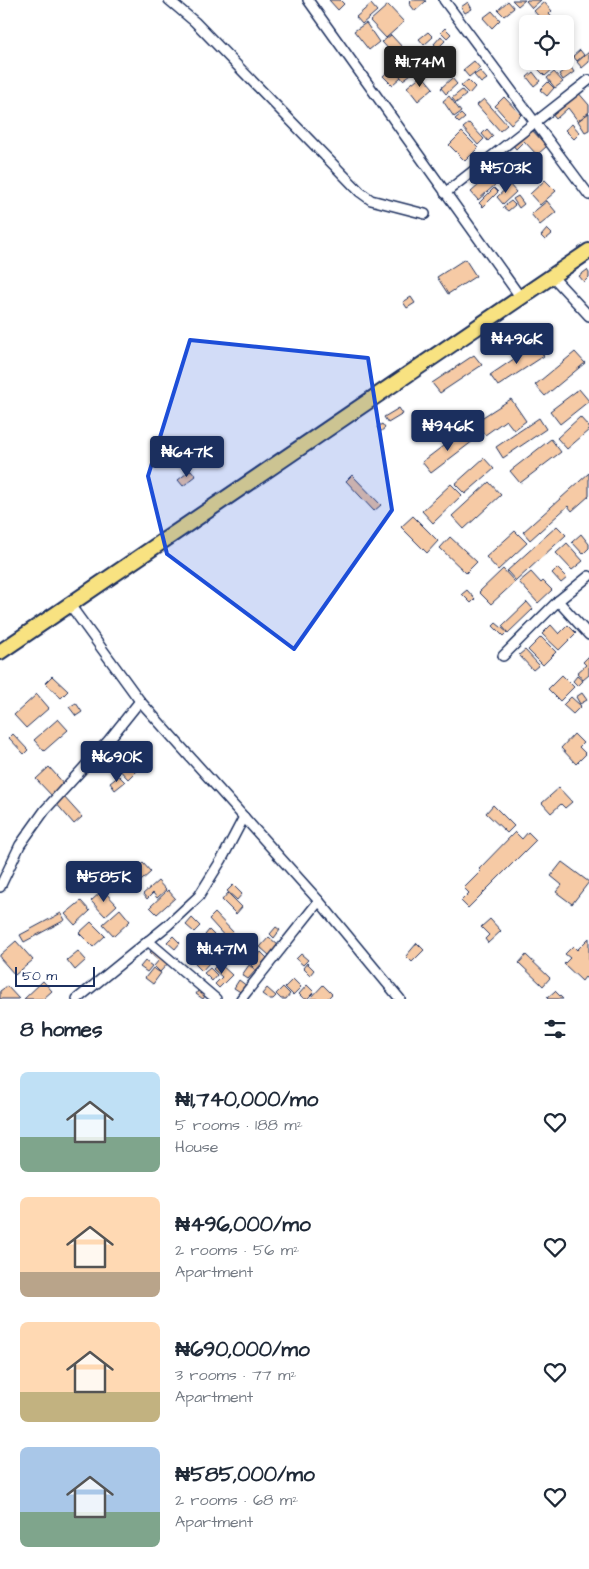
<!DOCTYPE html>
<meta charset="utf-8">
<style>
body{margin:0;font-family:"Architects Daughter",sans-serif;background:#f6f6f7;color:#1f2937;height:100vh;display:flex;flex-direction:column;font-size:19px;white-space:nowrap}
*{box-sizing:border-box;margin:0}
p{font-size:16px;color:#747a83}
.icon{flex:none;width:28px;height:28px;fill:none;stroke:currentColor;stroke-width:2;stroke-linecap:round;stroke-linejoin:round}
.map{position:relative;height:999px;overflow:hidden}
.side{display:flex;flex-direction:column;background:#fff;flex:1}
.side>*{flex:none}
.fabs{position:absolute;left:519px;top:15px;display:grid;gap:10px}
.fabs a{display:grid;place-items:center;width:55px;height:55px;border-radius:8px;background:#fff;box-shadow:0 2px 8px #0003;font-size:25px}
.scale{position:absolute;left:15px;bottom:12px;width:80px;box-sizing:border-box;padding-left:5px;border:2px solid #1b2f5e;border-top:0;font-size:14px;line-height:18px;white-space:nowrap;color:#1b2f5e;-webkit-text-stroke:4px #fff;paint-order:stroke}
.price{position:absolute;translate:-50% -42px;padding:0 11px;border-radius:5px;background:#1b2f5e;color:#fff;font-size:16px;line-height:32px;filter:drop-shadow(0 1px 2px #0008)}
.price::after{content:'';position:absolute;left:50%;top:30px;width:15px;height:11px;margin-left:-8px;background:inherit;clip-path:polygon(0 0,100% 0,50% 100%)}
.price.active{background:#222;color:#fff}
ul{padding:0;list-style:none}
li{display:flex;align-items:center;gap:15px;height:125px;padding:0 20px}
li span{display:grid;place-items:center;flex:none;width:140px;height:100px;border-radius:8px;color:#555}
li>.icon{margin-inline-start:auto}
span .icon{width:60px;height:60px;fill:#fffc;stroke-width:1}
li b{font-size:21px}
h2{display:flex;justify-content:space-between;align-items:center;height:60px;padding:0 20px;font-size:21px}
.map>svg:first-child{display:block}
.building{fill:#f6caa5;stroke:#1b2f5e}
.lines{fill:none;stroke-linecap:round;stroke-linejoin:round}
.minor-casing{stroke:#1b2f5e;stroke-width:12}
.primary-casing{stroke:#1b2f5e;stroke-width:18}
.minor{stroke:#fff;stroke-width:9}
.primary{stroke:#f8e281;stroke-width:14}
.marked{fill:#1d4ed8;fill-opacity:0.2;stroke:#1d4ed8;stroke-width:4;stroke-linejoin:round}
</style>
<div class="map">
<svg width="589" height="999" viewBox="0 0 589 999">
<rect width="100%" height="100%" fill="#fff"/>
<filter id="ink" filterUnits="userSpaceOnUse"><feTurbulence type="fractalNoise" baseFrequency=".02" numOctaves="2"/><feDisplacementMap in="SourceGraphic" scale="10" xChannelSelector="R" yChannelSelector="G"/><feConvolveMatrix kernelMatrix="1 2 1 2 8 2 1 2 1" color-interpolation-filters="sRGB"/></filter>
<g filter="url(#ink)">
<g class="building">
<path d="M329,0H340L344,4L338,10Z"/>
<path d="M412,0H424L426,1L415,11L409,3Z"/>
<path d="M512,0H525L518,6Z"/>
<path d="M527,0H541L532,8L526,1Z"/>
<path d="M508,1L514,8L504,16L498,10Z"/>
<path d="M468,2L472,9L465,13L461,7Z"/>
<path d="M544,2L552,11L549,14L558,24H545L534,11Z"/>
<path d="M371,4L377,11L362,24L356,17Z"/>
<path d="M388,5L404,22L386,38L370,21Z"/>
<path d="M492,11L500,20L492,28L483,18Z"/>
<path d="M366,23L379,42L369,50L354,31Z"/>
<path d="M445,28L451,34L447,38L441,32Z"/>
<path d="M428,32L433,37L424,45L419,39Z"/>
<path d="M391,35L404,49L395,56L382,42Z"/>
<path d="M441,36L445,41L438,48L434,44Z"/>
<path d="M580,50L584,55L577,61L573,56Z"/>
<path d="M589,52V62L582,68L577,62Z"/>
<path d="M412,61L418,69L403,80L397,72Z"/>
<path d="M474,61L480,68L469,77L463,70Z"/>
<path d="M545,63L552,70L545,76L538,69Z"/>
<path d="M570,66L574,72L563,80L559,74Z"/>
<path d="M392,68L401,77L392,85L383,76Z"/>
<path d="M480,71L487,79L481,83L474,75Z"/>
<path d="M533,72L540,81L534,86L527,77Z"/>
<path d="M554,72L563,82L555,88L547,78Z"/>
<path d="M422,75L433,88L418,101L407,87Z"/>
<path d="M452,78L457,84L446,94L441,88Z"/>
<path d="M468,80L475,87L469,94L461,86Z"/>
<path d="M548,82L554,88L547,96L540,90Z"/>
<path d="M462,90L466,95L456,103L452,98Z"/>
<path d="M577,91L589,105V112L578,121L568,108L556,119L551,113Z"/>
<path d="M449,96L461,112L454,117L443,101Z"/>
<path d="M504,97L521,115L511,124L495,106Z"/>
<path d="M484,99L507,125L500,131L477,105Z"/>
<path d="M589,113V130L585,132L578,121Z"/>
<path d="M461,114L465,118L459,123L455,119Z"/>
<path d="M469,123L484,139L478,145L463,128Z"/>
<path d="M572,124L580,133L574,139L565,130Z"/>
<path d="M530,128L547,146L537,155L524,141L516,149L512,144Z"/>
<path d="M487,129L493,136L488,141L482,134Z"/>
<path d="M462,132L478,148L465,161L449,145Z"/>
<path d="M478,167L484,173L478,179L472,173Z"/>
<path d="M497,169L504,177L478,200L471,192Z"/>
<path d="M545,180L556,191L540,205L530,194Z"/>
<path d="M510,185L516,192L503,204L497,197Z"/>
<path d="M494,188L498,192L483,207L479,203Z"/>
<path d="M518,196L524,204L519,208L513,199Z"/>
<path d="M511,201L515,205L508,211L503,207Z"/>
<path d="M547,201L556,212L540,225L531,214Z"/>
<path d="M547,229L552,234L545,240L541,236Z"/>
<path d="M465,259L476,276L448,294L437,277Z"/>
<path d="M587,270L589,273V277L584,282L579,276Z"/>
<path d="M411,297L415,303L407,308L403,302Z"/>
<path d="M536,344L544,356L498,386L490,375Z"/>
<path d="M575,352L585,363L545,396L535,385Z"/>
<path d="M474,355L482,365L440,393L432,383Z"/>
<path d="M579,389L589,401L560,424L550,411Z"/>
<path d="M511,399L526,421L514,430L506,420L485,435L475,422Z"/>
<path d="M399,408L403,414L388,423L384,417Z"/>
<path d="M580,417L589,427V430L567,449L557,438Z"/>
<path d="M539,418L546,429L503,458L496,447Z"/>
<path d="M382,424L385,428L380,432L377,427Z"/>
<path d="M464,430L473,441L431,473L422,462Z"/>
<path d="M551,439L561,452L520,483L510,471Z"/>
<path d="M484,458L494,469L465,494L455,484Z"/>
<path d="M191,470L196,476L183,486L178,480Z"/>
<path d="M589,473V496L572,511L568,506L530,540L523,532Z"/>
<path d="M352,475L381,505L374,511L346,481Z"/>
<path d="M489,482L501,495L464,529L452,516Z"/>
<path d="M451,484L462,495L433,523L422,511Z"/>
<path d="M413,516L438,541L427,553L401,527Z"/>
<path d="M557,526L566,535L516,581L507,571Z"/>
<path d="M515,531L527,543L498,570L486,557Z"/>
<path d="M581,534L589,544V548L583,554L572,542Z"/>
<path d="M450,537L477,562L466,573L440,548Z"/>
<path d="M567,543L583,561L572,570L556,553Z"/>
<path d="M557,568L567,578L561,583L552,573Z"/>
<path d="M503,569L515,582L491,604L479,592Z"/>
<path d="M531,572L541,583L543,581L552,590L538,603L519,582Z"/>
<path d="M467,590L475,599L471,603L462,594Z"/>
<path d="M527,602L533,609L508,633L502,626Z"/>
<path d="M496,623L507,632L503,636L493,626Z"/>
<path d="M551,625L559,634L568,625L576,633L559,650L542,634Z"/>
<path d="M541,637L556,652L543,665L528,650Z"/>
<path d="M525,650L539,665L533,670L519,655Z"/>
<path d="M589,656V675L583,680L577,673L586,665L583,662Z"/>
<path d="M562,675L574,687L560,701L548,689Z"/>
<path d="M52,676L68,691L61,698L45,683Z"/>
<path d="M577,676L583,681L578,686L573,681Z"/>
<path d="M582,693L587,700L580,704L576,697Z"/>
<path d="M37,694L49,708L26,728L14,715Z"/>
<path d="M571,697L581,706L573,714L563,705Z"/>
<path d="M76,703L82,712L76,716L69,707Z"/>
<path d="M58,719L68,730L44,751L34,740Z"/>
<path d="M13,734L28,750L24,754L9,738Z"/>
<path d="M574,734L583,743L579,747L586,754L576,764L561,748Z"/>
<path d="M120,739L131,752L127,755L116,742Z"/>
<path d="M110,743L136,771L128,779L102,751Z"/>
<path d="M49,767L66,786L54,798L36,779Z"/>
<path d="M119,776L125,782L115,790L110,783Z"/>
<path d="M559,788L572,802L565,808L561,804L551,813L542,803Z"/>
<path d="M63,796L82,817L74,824L55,802Z"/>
<path d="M493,805L514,826L507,833L486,813Z"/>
<path d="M515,832L522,839L528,832L536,840L468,908L461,901L469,893L464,888L481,871L479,869Z"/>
<path d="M562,862L589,882L572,904L556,892L562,885L551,876Z"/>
<path d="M143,863L151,872L133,888L125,879Z"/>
<path d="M158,881L166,890L157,898L153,893L147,899L143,894Z"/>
<path d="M233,885L242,894L237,900L227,891Z"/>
<path d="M103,890L117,905L105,916L91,901Z"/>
<path d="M168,890L175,898L157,914L150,907Z"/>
<path d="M228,893L242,907L236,914L222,900Z"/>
<path d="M81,901L90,911L75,925L65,914Z"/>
<path d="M120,909L130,921L114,936L103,924Z"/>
<path d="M61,913L65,920L24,942L20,935Z"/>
<path d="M215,913L234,933L227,939L209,919Z"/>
<path d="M192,918L200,926L194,932L186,925Z"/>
<path d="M490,919L501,931L488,943L485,939L489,935L481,927Z"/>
<path d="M91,922L105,936L93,947L79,933Z"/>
<path d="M276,927L280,930L274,938L270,934Z"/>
<path d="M209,930L215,936L210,940L205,935Z"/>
<path d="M173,936L180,943L175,949L167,942Z"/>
<path d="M201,937L210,945L204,953L194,945Z"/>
<path d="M269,937L279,946L270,956L260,947Z"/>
<path d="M220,938L229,946L222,953L213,945Z"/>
<path d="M589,938V981L585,977L582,981L564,964L570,958L565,954L573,946L577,950Z"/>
<path d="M16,941L33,960L15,975L0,958V955Z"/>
<path d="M250,941L257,948L247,958L240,952Z"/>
<path d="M417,943L424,950L412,962L406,956Z"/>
<path d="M157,945L172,959L160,972L154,966L159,960L150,952Z"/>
<path d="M78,951L86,960L75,970L67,960Z"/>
<path d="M261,952L267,958L256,970L250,964Z"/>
<path d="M301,954L308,960L303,965L296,959Z"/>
<path d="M526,955L550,978L543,986L519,963Z"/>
<path d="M202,956L209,963L202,971L195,964Z"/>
<path d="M145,961L152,966L147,972L140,967Z"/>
<path d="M219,963L232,975L219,988L215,984L222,977L213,969Z"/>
<path d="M307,963L314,970L310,975L303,968Z"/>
<path d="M249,965L256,970L248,979L242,975Z"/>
<path d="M153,968L161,973L153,984L145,978Z"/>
<path d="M210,968L217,975L212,981L204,973Z"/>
<path d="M293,979L301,987L293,995L285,987Z"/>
<path d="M239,980L247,986L242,993L234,988Z"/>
<path d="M43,981L52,991L43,999H24Z"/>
<path d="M307,985L314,992L307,999H304L299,994Z"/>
<path d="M323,985L332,994L327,999H310Z"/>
<path d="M7,986L19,999H0V991Z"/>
<path d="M283,987L290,994L286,999H281L276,994Z"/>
<path d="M200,988L207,993L203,999L196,994Z"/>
<path d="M267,988L276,996L273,999H269L262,994Z"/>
<path d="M555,991L563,999H548L547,998Z"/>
</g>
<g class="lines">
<defs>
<g id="minor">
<path d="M169,0L195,22L360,192L371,200L425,214"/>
<path d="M308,0L521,298"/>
<path d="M444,0L589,195"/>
<path d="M445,193L589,80"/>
<path d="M552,276L589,316"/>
<path d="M558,601L589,635"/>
<path d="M70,605L140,701L319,901L400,999"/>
<path d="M503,656L558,601L589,576"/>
<path d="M0,887L20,845L45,810L108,741L140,701"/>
<path d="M148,941L216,999"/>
<path d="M77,999L168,925L199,896L222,859L244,817"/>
<path d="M241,999L319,901"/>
</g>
<path id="primary" d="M0,652L589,251"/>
</defs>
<use href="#minor" class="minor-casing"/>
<use href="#primary" class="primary-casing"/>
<use href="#minor" class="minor"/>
<use href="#primary" class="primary"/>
</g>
</g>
<path class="marked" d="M190,340L368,358L392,510L294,649L167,554L148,476Z"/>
</svg>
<div class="fabs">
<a><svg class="icon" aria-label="locate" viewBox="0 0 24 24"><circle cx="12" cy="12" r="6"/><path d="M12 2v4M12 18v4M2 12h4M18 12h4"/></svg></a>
</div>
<div class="scale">50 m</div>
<b class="price active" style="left:420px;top:88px">₦1.74M</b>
<b class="price" style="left:506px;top:194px">₦503K</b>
<b class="price" style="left:517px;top:365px">₦496K</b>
<b class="price" style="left:448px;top:452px">₦946K</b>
<b class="price" style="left:187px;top:478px">₦647K</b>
<b class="price" style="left:117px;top:783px">₦690K</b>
<b class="price" style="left:104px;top:903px">₦585K</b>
<b class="price" style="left:222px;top:975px">₦1.47M</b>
</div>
<section class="side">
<h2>8 homes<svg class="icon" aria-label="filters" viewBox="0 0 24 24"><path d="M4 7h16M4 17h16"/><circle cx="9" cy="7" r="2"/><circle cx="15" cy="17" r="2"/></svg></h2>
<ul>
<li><span style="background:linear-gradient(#bfe0f5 65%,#7fa58c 0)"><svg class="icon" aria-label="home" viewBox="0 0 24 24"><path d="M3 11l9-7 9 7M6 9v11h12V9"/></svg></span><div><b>₦1,740,000/mo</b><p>5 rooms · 188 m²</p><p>House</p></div><svg class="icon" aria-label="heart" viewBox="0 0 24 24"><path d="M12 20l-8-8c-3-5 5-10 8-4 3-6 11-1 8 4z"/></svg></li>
<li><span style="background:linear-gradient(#ffd9b3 75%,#b9a48a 0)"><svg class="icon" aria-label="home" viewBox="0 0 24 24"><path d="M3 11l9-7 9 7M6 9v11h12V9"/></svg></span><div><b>₦496,000/mo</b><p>2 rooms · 56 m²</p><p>Apartment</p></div><svg class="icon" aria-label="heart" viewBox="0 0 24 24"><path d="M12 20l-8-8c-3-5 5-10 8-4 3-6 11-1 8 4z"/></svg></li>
<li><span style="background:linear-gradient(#ffd9b3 70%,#c2b280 0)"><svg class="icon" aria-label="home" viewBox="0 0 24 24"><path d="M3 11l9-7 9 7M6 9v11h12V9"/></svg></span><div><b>₦690,000/mo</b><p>3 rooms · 77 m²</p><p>Apartment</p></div><svg class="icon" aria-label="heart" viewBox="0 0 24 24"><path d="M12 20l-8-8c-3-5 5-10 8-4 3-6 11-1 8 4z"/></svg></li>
<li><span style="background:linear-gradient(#a9c7e8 65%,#7fa58c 0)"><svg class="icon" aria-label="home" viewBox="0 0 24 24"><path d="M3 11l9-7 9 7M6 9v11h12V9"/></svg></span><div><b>₦585,000/mo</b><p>2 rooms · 68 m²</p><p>Apartment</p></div><svg class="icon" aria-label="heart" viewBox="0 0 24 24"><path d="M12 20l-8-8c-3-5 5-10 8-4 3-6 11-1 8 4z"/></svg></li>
</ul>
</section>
